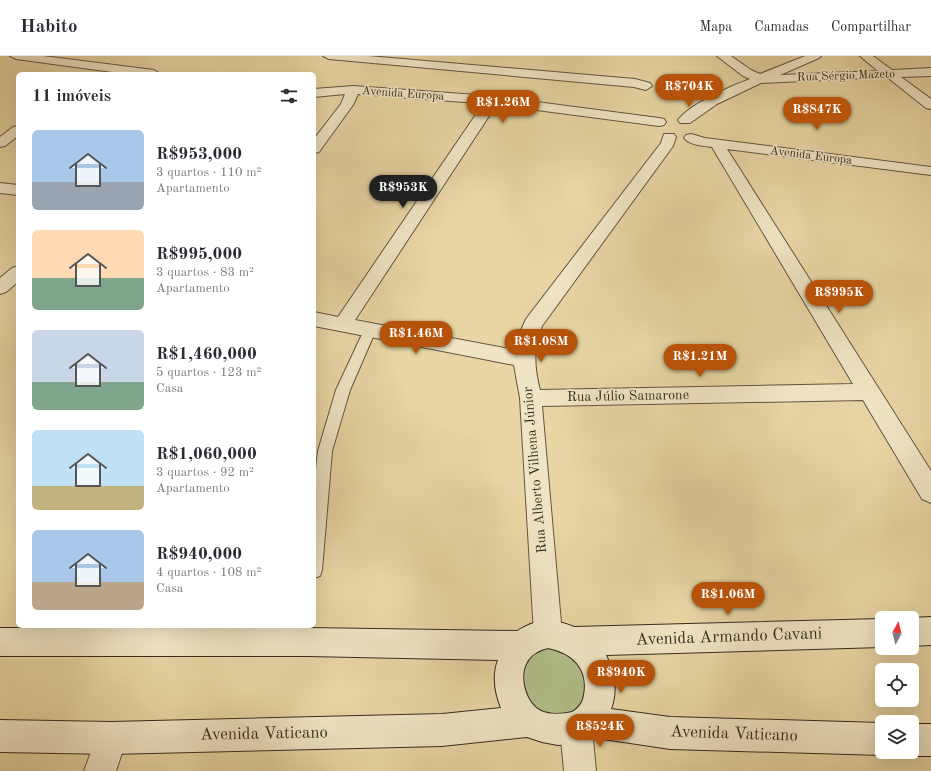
<!DOCTYPE html>
<html lang="pt">
<meta charset="utf-8">
<style>
body{margin:0;font-family:"Old Standard TT",serif;background:#f2f2f3;color:#2b2b33;height:100vh;display:flex;flex-direction:column;font-size:15px;white-space:nowrap}
*{box-sizing:border-box;margin:0}
p{font-size:13px;color:#7c7c81}
.icon{flex:none;width:22px;height:22px;fill:none;stroke:currentColor;stroke-width:2;stroke-linecap:round;stroke-linejoin:round}
.map{position:relative;flex:1;overflow:hidden}
.drawer{position:absolute;left:16px;top:16px;width:300px;height:556px;display:flex;flex-direction:column;background:#fff;border-radius:6px;box-shadow:0 4px 16px #0002}
.drawer>*{flex:none}
.needle{width:26px;rotate:7deg}
.controls{position:absolute;left:875px;top:555px;display:grid;gap:8px}
.controls a{display:grid;place-items:center;width:44px;height:44px;border-radius:6px;background:#fff;box-shadow:0 4px 16px #0002;font-size:20px}
.price{position:absolute;translate:-50% -34px;padding:0 9px;border-radius:14px;background:#b45309;color:#fff;font-size:13px;line-height:26px;filter:drop-shadow(0 1px 2px #0008)}
.price::after{content:'';position:absolute;left:50%;top:24px;width:12px;height:9px;margin-left:-6px;background:inherit;clip-path:polygon(0 0,100% 0,50% 100%)}
.price.active{background:#222;color:#fff}
ul{padding:0;list-style:none}
li{display:flex;align-items:center;gap:12px;height:100px;padding:0 16px}
li span{display:grid;place-items:center;flex:none;width:112px;height:80px;border-radius:6px;color:#555}
li>.icon{margin-inline-start:auto}
span .icon{width:48px;height:48px;fill:#fffc;stroke-width:1}
li b{font-size:17px}
h2{display:flex;justify-content:space-between;align-items:center;height:48px;padding:0 16px;font-size:17px}
header{display:flex;align-items:center;gap:24px;box-sizing:border-box;height:56px;padding:0 20px;background:#fff;border-bottom:1px solid #e1e1e2}
header strong{font-size:19px}
nav{display:flex;gap:22px;margin-inline-start:auto;font-size:14px}
.map>svg:first-child{display:block}
.green{fill:#b2be88;stroke:#747554}
.lines{fill:none;stroke-linecap:round;stroke-linejoin:round}
.service-casing{stroke:#635640;stroke-width:2}
.minor-casing{stroke:#635640;stroke-width:2}
.secondary-casing{stroke:#372c1f;stroke-width:2}
.service{fill:#efe4c3;fill-rule:evenodd}
.minor{fill:#efe4c3;fill-rule:evenodd}
.secondary{fill:#efe4c3;fill-rule:evenodd}
.labels{text-anchor:middle;dominant-baseline:central;stroke-width:3.5;stroke-linejoin:round;paint-order:stroke}
.far-street-label{font-size:12px;fill:#372c1f;stroke:#efe4c3}
.street-label{font-size:14px;fill:#372c1f;stroke:#efe4c3}
.near-street-label{font-size:17px;fill:#372c1f;stroke:#efe4c3}
</style>
<header>
<strong>Habito</strong>
<nav><a>Mapa</a><a>Camadas</a><a>Compartilhar</a></nav>
</header>
<div class="map">
<svg width="931" height="715" viewBox="0 0 931 715">
<rect width="100%" height="100%" fill="#e7d5a3"/>
<filter id="stains"><feTurbulence type="fractalNoise" baseFrequency=".005" numOctaves="4"/><feColorMatrix values="0 0 0 0 .2 0 0 0 0 .09 0 0 0 0 .02 0 0 0 .5 -.17"/></filter>
<radialGradient id="worn" r=".72"><stop offset=".6" stop-color="#630" stop-opacity="0"/><stop offset="1" stop-color="#630" stop-opacity=".3"/></radialGradient>
<path class="green" d="M545,585L582,598L593,642L558,667L523,645L520,606Z"/>
<g class="lines">
<defs>
<path id="service" d="M370,270L374,271L376,274L350,334L332,395L322,514L320,520L314,522V431L318,395L336,334L364,274L366,271Z"/>
<g id="minor">
<path d="M10,0H43L154,14L160,18H127L16,3Z"/>
<path d="M323,0H368L635,23L650,27L652,30L646,34L634,31L329,3Z"/>
<path d="M717,0H731L751,14L760,18L805,0H821L819,2L780,19L878,15L860,0H873L892,14L931,12V20L901,21L931,43V53L926,52L887,21L761,27L717,48L690,67H680L678,64C690,48 731,30 750,23L743,20Z"/>
<path d="M353,30L491,40L659,62L664,63L666,66L664,69L659,70L491,48L358,38L353,49L319,96L314,97V83L341,48L345,38L314,41V33Z"/>
<path d="M486,50L493,54L355,264L515,294L519,279L526,263L661,87L664,78H674L676,81L673,90L542,270C533,292 534,311 540,334L853,328L712,91C704,90 689,89 684,82L686,79L691,78L705,82L931,111V119L727,93L931,415V447L922,443L863,344L542,350L562,578L558,588L548,592L538,588L534,578L520,342L514,309L314,270V256L338,261L481,51Z"/>
<path d="M18,70V80L5,90L0,91V81L13,71Z"/>
<path d="M0,127L18,129V139L0,137Z"/>
<path d="M18,210V226L6,236L0,238V222L12,212Z"/>
<path d="M576,656L587,661L592,672L596,715H564L560,672L565,661Z"/>
<path d="M111,666L122,671L127,682L116,715H84L100,671Z"/>
</g>
<g id="secondary">
<path d="M931,561V589L912,590L911,562Z"/>
<path d="M882,563V591L606,599C614,617 618,634 611,653L670,661L882,667V696H889L882,699L670,693L590,681L573,688L558,689L542,686L527,681L442,690L111,698L0,696V664L111,666L442,658L501,652C495,637 492,620 498,604L308,600H0V572H308L517,575C538,562 552,562 574,571ZM548,592C572,597 589,612 584,639C583,646 579,652 572,656C563,658 550,659 541,655C526,648 519,622 526,608C530,599 539,594 548,592Z"/>
<path d="M912,668H931V700H912L903,696H912Z"/>
</g>
</defs>
<use href="#service" class="service-casing"/>
<use href="#minor" class="minor-casing"/>
<use href="#secondary" class="secondary-casing"/>
<use href="#service" class="service"/>
<use href="#minor" class="minor"/>
<use href="#secondary" class="secondary"/>
</g>
<g class="labels">
<g class="far-street-label">
<text transform="translate(846 20) rotate(-2)">Rua Sérgio Mazeto</text>
<text transform="translate(403 38) rotate(4)">Avenida Europa</text>
<text transform="translate(811 100) rotate(7)">Avenida Europa</text>
</g>
<g class="street-label">
<text transform="translate(628 340) rotate(-1)">Rua Júlio Samarone</text>
<text transform="translate(535 414) rotate(-95)">Rua Alberto Vilhena Júnior</text>
</g>
<g class="near-street-label">
<text transform="translate(729 581) rotate(-2)">Avenida Armando Cavani</text>
<text transform="translate(264 678) rotate(-1)">Avenida Vaticano</text>
<text transform="translate(734 678) rotate(2)">Avenida Vaticano</text>
</g>
</g>
<rect width="100%" height="100%" filter="url(#stains)"/>
<rect width="100%" height="100%" fill="url(#worn)"/>
</svg>
<div class="controls">
<a><svg class="needle" viewBox="-14 -14 28 28"><path d="M0-13l5 13h-10z" fill="#e53935"/><path d="M0 13l5-13h-10z" fill="#7c7c81"/></svg></a>
<a><svg class="icon" aria-label="locate" viewBox="0 0 24 24"><circle cx="12" cy="12" r="6"/><path d="M12 2v4M12 18v4M2 12h4M18 12h4"/></svg></a>
<a><svg class="icon" aria-label="layers" viewBox="0 0 24 24"><path d="M12 4l9 5-9 5-9-5zM3 14l9 5 9-5"/></svg></a>
</div>
<b class="price" style="left:689px;top:52px">R$704K</b>
<b class="price" style="left:503px;top:68px">R$1.26M</b>
<b class="price" style="left:817px;top:75px">R$847K</b>
<b class="price active" style="left:403px;top:153px">R$953K</b>
<b class="price" style="left:839px;top:258px">R$995K</b>
<b class="price" style="left:416px;top:299px">R$1.46M</b>
<b class="price" style="left:541px;top:307px">R$1.08M</b>
<b class="price" style="left:700px;top:322px">R$1.21M</b>
<b class="price" style="left:728px;top:560px">R$1.06M</b>
<b class="price" style="left:621px;top:638px">R$940K</b>
<b class="price" style="left:600px;top:692px">R$524K</b>
<section class="drawer">
<h2>11 imóveis<svg class="icon" aria-label="filters" viewBox="0 0 24 24"><path d="M4 7h16M4 17h16"/><circle cx="9" cy="7" r="2"/><circle cx="15" cy="17" r="2"/></svg></h2>
<ul>
<li><span style="background:linear-gradient(#a9c7e8 65%,#9aa5b1 0)"><svg class="icon" aria-label="home" viewBox="0 0 24 24"><path d="M3 11l9-7 9 7M6 9v11h12V9"/></svg></span><div><b>R$953,000</b><p>3 quartos · 110 m²</p><p>Apartamento</p></div></li>
<li><span style="background:linear-gradient(#ffd9b3 60%,#7fa58c 0)"><svg class="icon" aria-label="home" viewBox="0 0 24 24"><path d="M3 11l9-7 9 7M6 9v11h12V9"/></svg></span><div><b>R$995,000</b><p>3 quartos · 83 m²</p><p>Apartamento</p></div></li>
<li><span style="background:linear-gradient(#c9d6e8 65%,#7fa58c 0)"><svg class="icon" aria-label="home" viewBox="0 0 24 24"><path d="M3 11l9-7 9 7M6 9v11h12V9"/></svg></span><div><b>R$1,460,000</b><p>5 quartos · 123 m²</p><p>Casa</p></div></li>
<li><span style="background:linear-gradient(#bfe0f5 70%,#c2b280 0)"><svg class="icon" aria-label="home" viewBox="0 0 24 24"><path d="M3 11l9-7 9 7M6 9v11h12V9"/></svg></span><div><b>R$1,060,000</b><p>3 quartos · 92 m²</p><p>Apartamento</p></div></li>
<li><span style="background:linear-gradient(#a9c7e8 65%,#b9a48a 0)"><svg class="icon" aria-label="home" viewBox="0 0 24 24"><path d="M3 11l9-7 9 7M6 9v11h12V9"/></svg></span><div><b>R$940,000</b><p>4 quartos · 108 m²</p><p>Casa</p></div></li>
</ul>
</section>
</div>
